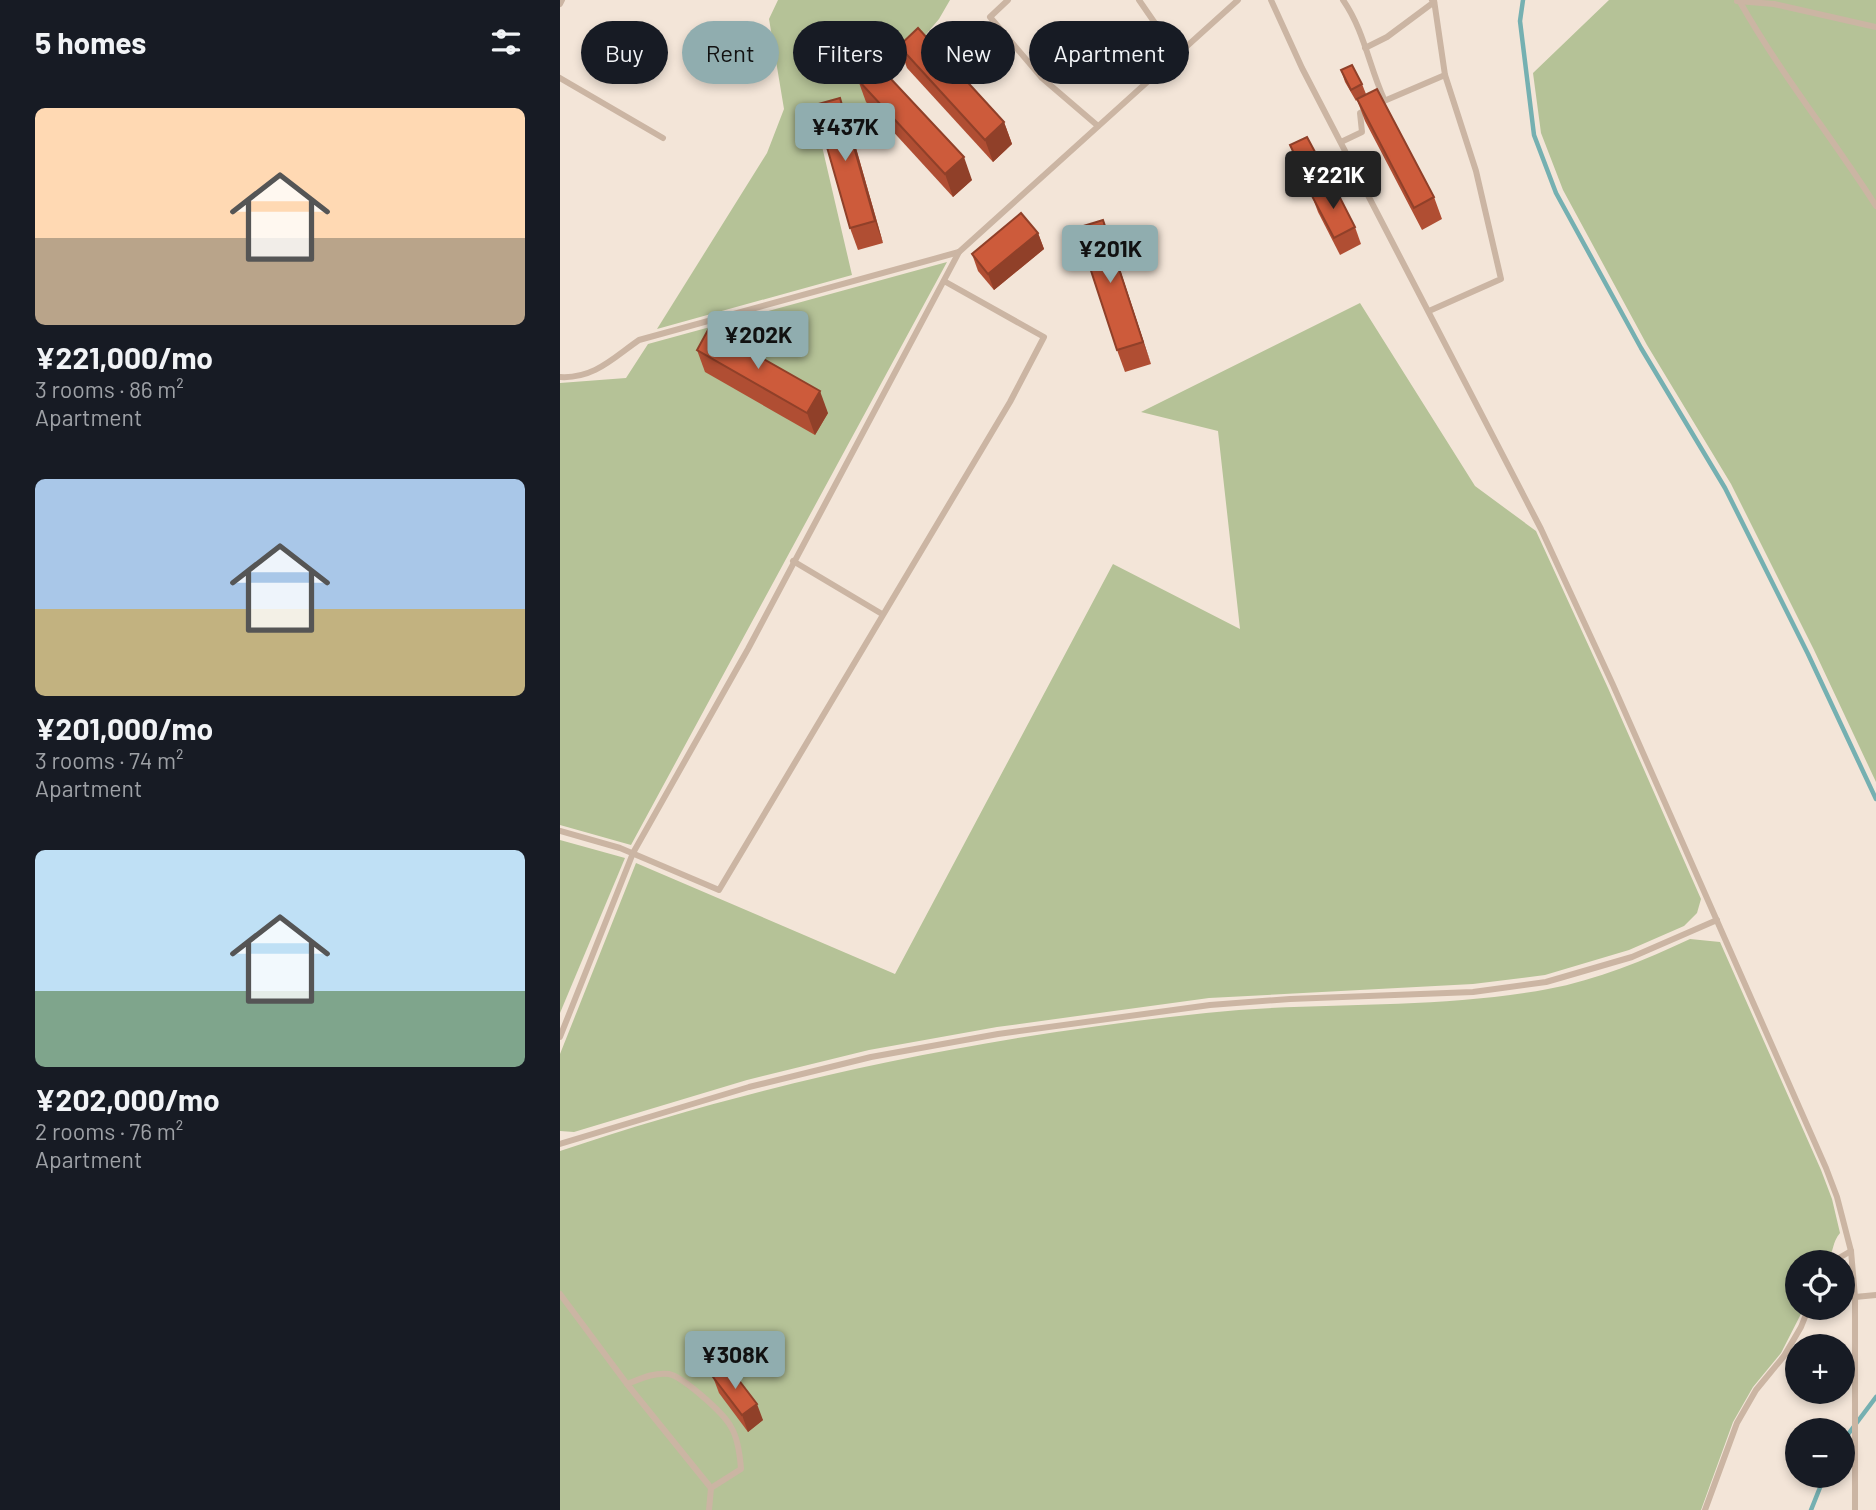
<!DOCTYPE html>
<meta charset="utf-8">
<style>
body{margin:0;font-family:Barlow,sans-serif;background:#242831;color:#f1f3f6;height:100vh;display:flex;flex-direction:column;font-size:26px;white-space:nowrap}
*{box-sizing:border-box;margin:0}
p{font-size:23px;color:#9ea1a6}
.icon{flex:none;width:38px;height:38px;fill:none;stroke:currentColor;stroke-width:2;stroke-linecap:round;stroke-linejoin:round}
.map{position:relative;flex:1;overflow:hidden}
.sheet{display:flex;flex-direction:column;background:#171b24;width:560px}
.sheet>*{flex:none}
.hud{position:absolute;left:21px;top:21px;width:665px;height:63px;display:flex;gap:14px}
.tools{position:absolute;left:1225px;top:1250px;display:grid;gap:14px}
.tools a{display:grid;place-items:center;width:70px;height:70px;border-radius:50%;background:#171b24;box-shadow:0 4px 10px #0003;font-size:35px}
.price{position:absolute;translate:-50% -60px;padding:0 16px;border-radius:7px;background:#90adaf;color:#111;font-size:23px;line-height:46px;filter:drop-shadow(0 2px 4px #0008)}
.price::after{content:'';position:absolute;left:50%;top:42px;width:21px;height:16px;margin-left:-10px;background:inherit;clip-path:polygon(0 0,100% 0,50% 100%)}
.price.active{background:#222;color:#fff}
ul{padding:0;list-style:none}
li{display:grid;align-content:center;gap:14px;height:371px;padding:0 35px}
li span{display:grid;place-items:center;height:217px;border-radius:10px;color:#555}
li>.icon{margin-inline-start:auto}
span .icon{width:126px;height:126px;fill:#fffc;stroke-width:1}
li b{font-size:30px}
h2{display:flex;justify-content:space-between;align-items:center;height:84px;padding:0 35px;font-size:30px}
.pill{padding:0 24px;border-radius:32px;background:#171b24;box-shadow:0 4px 10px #0003;font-size:24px;line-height:63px}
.pill.active{background:#90adaf;color:#111}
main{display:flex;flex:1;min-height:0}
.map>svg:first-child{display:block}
.green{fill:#b5c297}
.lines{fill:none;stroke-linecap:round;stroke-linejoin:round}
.stream{stroke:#75b0b1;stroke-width:4.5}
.lane{stroke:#cbb5a3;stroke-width:6}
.wall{fill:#b04e33}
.shaded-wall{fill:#904029}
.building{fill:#cd5b3b;stroke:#904029;stroke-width:2}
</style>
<main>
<section class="sheet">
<h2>5 homes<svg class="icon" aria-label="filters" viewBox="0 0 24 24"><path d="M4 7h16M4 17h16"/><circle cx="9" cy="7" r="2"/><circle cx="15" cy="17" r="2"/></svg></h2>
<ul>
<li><span style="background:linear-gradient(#ffd9b3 60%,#b9a48a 0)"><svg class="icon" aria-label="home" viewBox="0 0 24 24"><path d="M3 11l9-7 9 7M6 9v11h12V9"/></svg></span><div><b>¥221,000/mo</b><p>3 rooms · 86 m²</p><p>Apartment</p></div></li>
<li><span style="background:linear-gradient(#a9c7e8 60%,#c2b280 0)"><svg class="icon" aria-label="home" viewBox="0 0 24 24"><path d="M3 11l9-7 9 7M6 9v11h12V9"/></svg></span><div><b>¥201,000/mo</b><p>3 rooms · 74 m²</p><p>Apartment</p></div></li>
<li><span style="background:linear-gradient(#bfe0f5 65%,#7fa58c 0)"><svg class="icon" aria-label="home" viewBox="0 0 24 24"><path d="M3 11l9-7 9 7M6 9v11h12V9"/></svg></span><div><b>¥202,000/mo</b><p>2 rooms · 76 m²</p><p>Apartment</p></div></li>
</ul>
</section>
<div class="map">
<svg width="1316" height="1510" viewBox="0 0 1316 1510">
<rect width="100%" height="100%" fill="#f3e5d8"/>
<g class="green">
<path d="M218,0H390L379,19L293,121L258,129L292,275L97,329L207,153L224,109L209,19Z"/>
<path d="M1049,0H1316V782L1254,650L1171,484L1087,345L1003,190L981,133L973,73Z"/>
<path d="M387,262L71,845L0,825V383L66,378L88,344Z"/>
<path d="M800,303L915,486L976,531L1048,688L1141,899L1137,913L1124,926L1069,950L985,975L913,984L649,998L437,1027L309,1050L187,1080L14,1132L0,1131V1054L76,863L335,974L553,564L680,629L658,431L581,412Z"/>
<path d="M0,840L65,858L0,1013Z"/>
<path d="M1130,939L1160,942L1261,1170L1272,1199L1280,1233C1272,1242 1274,1252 1267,1262H1237V1307L1244,1308L1221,1353L1193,1387L1173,1422L1141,1510H0V1151C209,1080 426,1036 646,1013C759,1001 876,1010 988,989C1037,980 1085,960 1130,939Z"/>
</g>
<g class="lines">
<g class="stream">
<path d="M963,0L960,21L974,135L996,193L1081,348L1165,488L1248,654L1316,799"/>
<path d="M1283,1441L1316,1397"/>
<path d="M1251,1510L1265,1475"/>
</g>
<g class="lane">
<path d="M448,0L430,17L482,78L538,126"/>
<path d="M579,0L617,55"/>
<path d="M711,0L742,68L981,529L1053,685L1266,1168L1277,1197L1291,1251L1295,1297V1510"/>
<path d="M783,0C804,30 809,66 824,99"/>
<path d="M1177,1L1214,4L1316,27"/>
<path d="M1180,2C1220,73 1272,137 1316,206"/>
<path d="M0,4L2,0"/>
<path d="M805,48L827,37L874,2L872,0"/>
<path d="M0,78L103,138"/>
<path d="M817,104L885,75"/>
<path d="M781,142L802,132L800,113L808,109"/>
<path d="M869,311L941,279L916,171L885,75L874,0"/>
<path d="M0,377C34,379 53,358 79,340L399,252"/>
<path d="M233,561L322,614"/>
<path d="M0,831L60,848L159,890L450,402L484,337L384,281"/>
<path d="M0,1037L73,853L188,649L399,252L678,0"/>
<path d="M0,1144L189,1087L311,1057L438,1034L650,1005L730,999L913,992L986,982L1072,957L1157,920"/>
<path d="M1272,1262L1291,1251"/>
<path d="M0,1294L67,1384L151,1488L149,1510"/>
<path d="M1295,1297L1316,1295"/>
<path d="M67,1384C80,1379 94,1372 109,1374C123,1377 164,1413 171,1427C178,1438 180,1456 181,1469L151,1488"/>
<path d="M1145,1510L1177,1423L1196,1390L1224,1356L1241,1327L1249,1307"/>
</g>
</g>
<g class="wall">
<path d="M339,46L444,122L452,144L433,162L347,68Z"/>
<path d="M781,70L802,84L806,94L874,197L882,219L862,230L805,121L797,100L796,101L785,82Z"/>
<path d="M298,80L412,180L393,197L306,102Z"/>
<path d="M288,120L323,243L298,250L290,228Z"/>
<path d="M730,145L762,165L766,176L742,188L733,168L738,165Z"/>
<path d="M752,196L795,227L801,244L780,255L758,212Z"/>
<path d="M543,220L591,364L565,372L557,350Z"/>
<path d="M478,233L484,249L434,290L418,271L412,254Z"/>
<path d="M137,350L268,413L255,435L145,372Z"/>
<path d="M153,1377L203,1420L188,1432L159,1393Z"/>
</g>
<g class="shaded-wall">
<path d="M280,98L288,120L323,243L315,221Z"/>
<path d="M444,122L452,144L433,162L425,140Z"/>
<path d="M404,157L412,180L393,197L385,174Z"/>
<path d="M543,220L551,242L591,364L583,342Z"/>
<path d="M478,233L484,249L434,290L428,274Z"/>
<path d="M260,391L268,413L255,435L247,413Z"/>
<path d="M197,1404L203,1420L188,1432L182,1415Z"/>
</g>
<g class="building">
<path d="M358,28L444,122L425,140L339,46Z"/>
<path d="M316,63L404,157L385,174L298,80Z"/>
<path d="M792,65L802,84L791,90L781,70Z"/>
<path d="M817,89L874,197L854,208L797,99Z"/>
<path d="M280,98L315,221L290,228L255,105Z"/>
<path d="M747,137L762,165L738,177L733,168L739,164L730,145Z"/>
<path d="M773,184L795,227L774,238L752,196Z"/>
<path d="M461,213L478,233L428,274L412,254Z"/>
<path d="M543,220L583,342L557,350L517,228Z"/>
<path d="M149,328L260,391L247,413L137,350Z"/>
<path d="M168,1366L197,1404L182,1415L153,1377Z"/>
</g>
</svg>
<div class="tools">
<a><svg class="icon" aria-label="locate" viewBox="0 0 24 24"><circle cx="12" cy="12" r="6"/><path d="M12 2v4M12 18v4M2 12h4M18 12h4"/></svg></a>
<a>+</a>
<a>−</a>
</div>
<b class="price" style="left:285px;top:163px">¥437K</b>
<b class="price active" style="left:773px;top:211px">¥221K</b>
<b class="price" style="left:550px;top:285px">¥201K</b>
<b class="price" style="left:198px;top:371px">¥202K</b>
<b class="price" style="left:175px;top:1391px">¥308K</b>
<div class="hud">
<a class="pill">Buy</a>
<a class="pill active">Rent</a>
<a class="pill">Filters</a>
<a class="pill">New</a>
<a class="pill">Apartment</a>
</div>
</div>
</main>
